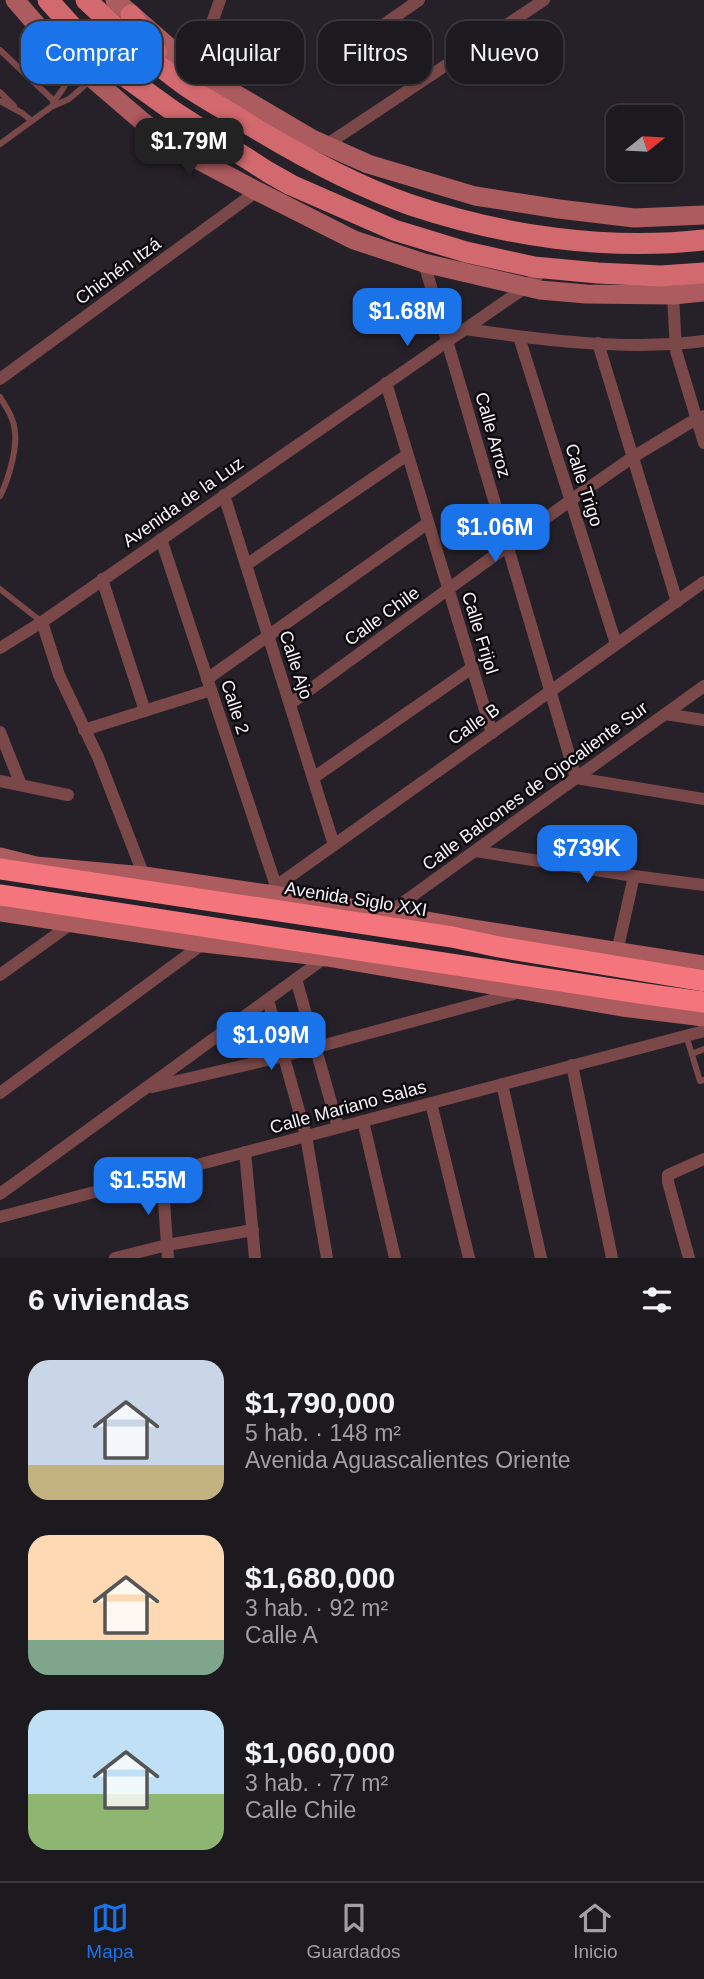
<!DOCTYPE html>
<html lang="es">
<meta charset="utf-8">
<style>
body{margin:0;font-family:Arial,sans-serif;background:#29262c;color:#f1f3f6;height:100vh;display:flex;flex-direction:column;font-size:26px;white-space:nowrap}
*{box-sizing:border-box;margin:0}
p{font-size:23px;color:#a0a0a4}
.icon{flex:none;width:38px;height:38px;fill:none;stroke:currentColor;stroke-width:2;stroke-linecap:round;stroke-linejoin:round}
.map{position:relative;height:1258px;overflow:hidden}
.drawer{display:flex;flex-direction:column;background:#1c191f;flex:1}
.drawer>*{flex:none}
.banner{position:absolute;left:21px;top:21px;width:663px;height:63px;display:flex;gap:14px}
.needle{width:46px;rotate:72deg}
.fabs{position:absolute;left:606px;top:105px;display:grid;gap:14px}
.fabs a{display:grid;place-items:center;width:77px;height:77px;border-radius:14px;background:#1c191f;box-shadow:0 2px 5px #0004,0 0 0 2px #3a383d;font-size:35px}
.price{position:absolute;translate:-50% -60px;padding:0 16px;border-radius:14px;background:#1a73e8;color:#fff;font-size:23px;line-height:46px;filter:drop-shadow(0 2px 4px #0008)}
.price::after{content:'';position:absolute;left:50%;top:42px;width:21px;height:16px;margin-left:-10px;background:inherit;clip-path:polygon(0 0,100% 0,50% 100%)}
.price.selected{background:#222;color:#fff}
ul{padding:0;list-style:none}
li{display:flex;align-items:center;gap:21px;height:175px;padding:0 28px}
li span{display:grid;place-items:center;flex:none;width:196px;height:140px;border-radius:21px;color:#555}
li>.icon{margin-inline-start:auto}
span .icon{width:84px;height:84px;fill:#fffc;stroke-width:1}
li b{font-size:30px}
h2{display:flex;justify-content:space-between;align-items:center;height:84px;padding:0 28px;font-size:30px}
.tag{padding:0 24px;border-radius:21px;background:#1c191f;box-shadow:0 2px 5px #0004,0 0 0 2px #3a383d;font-size:24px;line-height:63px}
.tag.selected{background:#1a73e8;color:#fff}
.tabs{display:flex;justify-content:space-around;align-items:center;height:98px;border-top:2px solid #3a383d;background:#1c191f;font-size:19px;color:#a0a0a4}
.tabs a{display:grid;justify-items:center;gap:4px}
.tabs .selected{color:#1a73e8}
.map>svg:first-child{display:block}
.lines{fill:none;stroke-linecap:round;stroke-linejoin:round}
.lane{stroke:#7b4849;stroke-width:6}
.street{stroke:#7b4849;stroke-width:12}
.secondary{stroke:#ac5b5e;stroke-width:19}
.primary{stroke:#d2696e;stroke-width:21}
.highway{stroke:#f4767c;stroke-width:21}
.labels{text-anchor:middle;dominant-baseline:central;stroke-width:5;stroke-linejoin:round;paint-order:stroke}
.street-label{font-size:18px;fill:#f7f3f9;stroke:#0e0b0f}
</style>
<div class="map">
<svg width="704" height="1258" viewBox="0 0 704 1258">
<rect width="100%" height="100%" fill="#262129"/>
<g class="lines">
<g class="lane">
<path d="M0,50L54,101"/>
<path d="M0,92L14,106"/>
<path d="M0,101L22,113L32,121"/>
<path d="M53,102C64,88 71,82 65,63"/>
<path d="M0,144L51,107L69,99L91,80"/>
<path d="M0,397C7,408 14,419 15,432C17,450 8,481 0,496"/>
<path d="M0,589L42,622"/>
<path d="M686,1035L700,1081L704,1080"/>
<path d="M692,1054L704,1049"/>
</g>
<g class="street">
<path d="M356,44L419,0"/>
<path d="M195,70L220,0"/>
<path d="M323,147L544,0"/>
<path d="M424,263L576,778L704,799"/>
<path d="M673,295L676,351L704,443"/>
<path d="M465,329C542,340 627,351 704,341"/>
<path d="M519,337L616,644"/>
<path d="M598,343L677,602"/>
<path d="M0,379L257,191L260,190"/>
<path d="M386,383L492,733"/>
<path d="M224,495L334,845"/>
<path d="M161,539L276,886"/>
<path d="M246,565L407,455"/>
<path d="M102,579L145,711"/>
<path d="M42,622L59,675L98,757L144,876"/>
<path d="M0,648L42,622L526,287L545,268"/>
<path d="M207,679L428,523"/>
<path d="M290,704L571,500L633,457L696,419L704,416"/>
<path d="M665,714L704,720"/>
<path d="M84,730L211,690"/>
<path d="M0,732L21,785"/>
<path d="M313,778L472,668"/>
<path d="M0,781L68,795"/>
<path d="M475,851L634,876L704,885"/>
<path d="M265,894L704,582"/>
<path d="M387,914L704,686"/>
<path d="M617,952L634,876"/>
<path d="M0,975L71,924"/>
<path d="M296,979L338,1127"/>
<path d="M268,1000L306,1136L327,1258"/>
<path d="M572,1065L612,1258"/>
<path d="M502,1084L541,1258"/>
<path d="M152,1087L284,1056L517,993"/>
<path d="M0,1093L204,943V941"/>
<path d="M431,1103L469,1258"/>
<path d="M363,1121L395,1258"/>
<path d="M245,1152L255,1258"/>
<path d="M162,1174L168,1258"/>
<path d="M0,1194L326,957"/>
<path d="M0,1217L704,1031"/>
<path d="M115,1258L167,1245L253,1230"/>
<path d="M689,1258L668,1182V1175L704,1159"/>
</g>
<g class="secondary">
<path d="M15,0L42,31L79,67L143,122L189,155L257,191L354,240L424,263L540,290L586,294L673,295L704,292"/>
<path d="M115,0L195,70L312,139L368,164L475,196L559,209L634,218L704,215"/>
<path d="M0,857L36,866L144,876L274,895L474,929L704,965"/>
<path d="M0,912L204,943L327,957L622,1007L704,1017"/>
</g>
<g class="primary">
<path d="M48,0L102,60L173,111L268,172L291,185L394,230L466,252L534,267L598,273L661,276L704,273"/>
<path d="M86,0C118,30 151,61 186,86C205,99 226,110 245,122C297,154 353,185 411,205C504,236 606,251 704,240"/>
<path d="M131,15L156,52"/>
</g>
<g class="highway">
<path d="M0,869L452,937L499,947L704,981"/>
<path d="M0,895C161,921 322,944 483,969C557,980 630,993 704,1002"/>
</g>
</g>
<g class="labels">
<g class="street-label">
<text transform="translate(118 271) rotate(-36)">Chichén Itzá</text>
<text transform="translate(493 435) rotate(74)">Calle Arroz</text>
<text transform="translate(584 485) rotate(72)">Calle Trigo</text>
<text transform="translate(183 502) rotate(-35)">Avenida de la Luz</text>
<text transform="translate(382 616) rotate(-36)">Calle Chile</text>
<text transform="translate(480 633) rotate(73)">Calle Frijol</text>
<text transform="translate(296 665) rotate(72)">Calle Ajo</text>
<text transform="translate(235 707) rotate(72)">Calle 2</text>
<text transform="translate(474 724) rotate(-35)">Calle B</text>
<text transform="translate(535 786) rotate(-36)">Calle Balcones de Ojocaliente Sur</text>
<text transform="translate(356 899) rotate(9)">Avenida Siglo XXI</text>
<text transform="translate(348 1107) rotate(-15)">Calle Mariano Salas</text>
</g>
</g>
</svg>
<div class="fabs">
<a><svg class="needle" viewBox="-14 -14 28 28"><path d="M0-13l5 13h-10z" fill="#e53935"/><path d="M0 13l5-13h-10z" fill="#a0a0a4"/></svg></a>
</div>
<b class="price selected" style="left:189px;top:178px">$1.79M</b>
<b class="price" style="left:407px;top:348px">$1.68M</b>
<b class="price" style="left:495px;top:564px">$1.06M</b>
<b class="price" style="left:587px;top:885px">$739K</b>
<b class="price" style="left:271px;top:1072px">$1.09M</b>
<b class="price" style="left:148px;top:1217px">$1.55M</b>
<div class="banner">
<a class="tag selected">Comprar</a>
<a class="tag">Alquilar</a>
<a class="tag">Filtros</a>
<a class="tag">Nuevo</a>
</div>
</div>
<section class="drawer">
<h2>6 viviendas<svg class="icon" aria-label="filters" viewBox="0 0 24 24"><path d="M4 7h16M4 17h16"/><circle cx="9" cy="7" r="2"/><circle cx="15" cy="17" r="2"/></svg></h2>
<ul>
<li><span style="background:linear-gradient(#c9d6e8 75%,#c2b280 0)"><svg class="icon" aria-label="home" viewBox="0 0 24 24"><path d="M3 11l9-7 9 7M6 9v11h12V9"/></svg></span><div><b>$1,790,000</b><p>5 hab. · 148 m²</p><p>Avenida Aguascalientes Oriente</p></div></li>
<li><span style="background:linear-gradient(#ffd9b3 75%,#7fa58c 0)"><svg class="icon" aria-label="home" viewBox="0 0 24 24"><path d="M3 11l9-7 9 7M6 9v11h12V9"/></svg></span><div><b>$1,680,000</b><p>3 hab. · 92 m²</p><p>Calle A</p></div></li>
<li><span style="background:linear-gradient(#bfe0f5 60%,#8fb573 0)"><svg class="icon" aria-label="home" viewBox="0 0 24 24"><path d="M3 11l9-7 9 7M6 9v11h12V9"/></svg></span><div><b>$1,060,000</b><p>3 hab. · 77 m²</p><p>Calle Chile</p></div></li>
</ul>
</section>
<nav class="tabs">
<a class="selected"><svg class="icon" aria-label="map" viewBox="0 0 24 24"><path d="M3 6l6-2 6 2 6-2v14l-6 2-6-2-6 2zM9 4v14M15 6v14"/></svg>Mapa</a>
<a><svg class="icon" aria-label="saved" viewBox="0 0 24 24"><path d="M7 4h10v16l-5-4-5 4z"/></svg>Guardados</a>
<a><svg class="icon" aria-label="home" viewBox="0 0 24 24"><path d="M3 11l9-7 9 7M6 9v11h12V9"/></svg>Inicio</a>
</nav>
